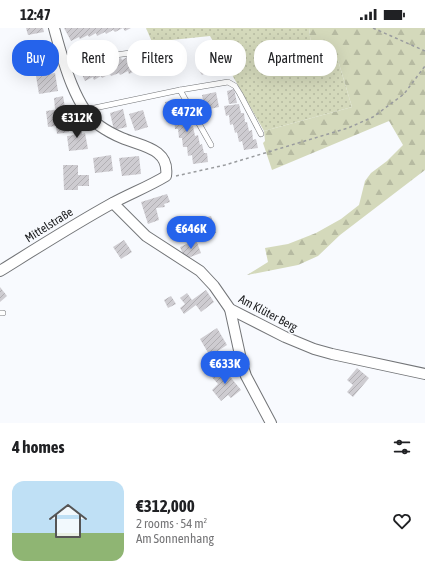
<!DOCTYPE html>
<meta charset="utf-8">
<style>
body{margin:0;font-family:"Asap Condensed",sans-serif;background:#f2f2f2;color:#202124;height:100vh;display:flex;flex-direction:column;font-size:15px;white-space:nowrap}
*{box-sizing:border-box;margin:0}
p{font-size:13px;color:#757577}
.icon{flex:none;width:22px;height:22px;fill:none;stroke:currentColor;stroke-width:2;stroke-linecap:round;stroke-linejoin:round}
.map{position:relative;height:395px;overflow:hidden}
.sheet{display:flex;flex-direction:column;background:#fff;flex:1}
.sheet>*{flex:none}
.banner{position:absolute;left:12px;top:12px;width:401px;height:36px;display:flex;gap:8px}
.price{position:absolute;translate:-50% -34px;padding:0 9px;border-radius:14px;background:#2563eb;color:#fff;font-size:13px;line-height:26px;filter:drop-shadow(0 1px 2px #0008)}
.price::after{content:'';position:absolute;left:50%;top:24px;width:12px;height:9px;margin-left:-6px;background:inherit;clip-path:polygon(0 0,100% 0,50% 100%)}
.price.current{background:#222;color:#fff}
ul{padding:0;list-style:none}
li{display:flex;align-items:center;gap:12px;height:100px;padding:0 12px}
li span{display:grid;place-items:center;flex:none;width:112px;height:80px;border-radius:12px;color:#555}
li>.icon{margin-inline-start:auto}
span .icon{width:48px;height:48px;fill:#fffc;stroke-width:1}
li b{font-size:17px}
h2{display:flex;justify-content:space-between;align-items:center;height:48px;padding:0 12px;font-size:17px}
.pill{padding:0 14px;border-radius:16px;background:#fff;box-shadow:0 4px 16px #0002;font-size:14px;line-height:36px}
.pill.current{background:#2563eb;color:#fff}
.status{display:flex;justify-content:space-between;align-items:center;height:28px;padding:0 20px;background:#fff;direction:ltr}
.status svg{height:11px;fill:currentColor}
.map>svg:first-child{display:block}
.grass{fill:url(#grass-dots)}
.forest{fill:url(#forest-firs)}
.building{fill:url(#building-hatch)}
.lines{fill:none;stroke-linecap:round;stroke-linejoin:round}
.service-casing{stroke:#737578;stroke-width:6}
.minor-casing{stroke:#737578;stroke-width:12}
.path{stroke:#999b9e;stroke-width:1.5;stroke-dasharray:3 3;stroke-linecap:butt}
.service{stroke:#fff;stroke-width:5}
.minor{stroke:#fff;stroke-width:10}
.labels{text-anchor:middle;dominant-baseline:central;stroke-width:3;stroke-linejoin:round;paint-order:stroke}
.street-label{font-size:12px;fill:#212224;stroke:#f8fafe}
</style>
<div class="status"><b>12:47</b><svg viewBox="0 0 49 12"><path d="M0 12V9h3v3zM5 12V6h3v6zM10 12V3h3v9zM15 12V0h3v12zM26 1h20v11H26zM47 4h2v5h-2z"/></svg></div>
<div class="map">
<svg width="425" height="395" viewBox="0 0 425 395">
<defs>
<pattern id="grass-dots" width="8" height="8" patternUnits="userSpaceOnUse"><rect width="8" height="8" fill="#d4d9bb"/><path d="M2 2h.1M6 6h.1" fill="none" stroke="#b6baa1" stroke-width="1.8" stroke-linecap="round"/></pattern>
<pattern id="forest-firs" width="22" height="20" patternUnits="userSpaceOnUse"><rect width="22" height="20" fill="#d4d9bb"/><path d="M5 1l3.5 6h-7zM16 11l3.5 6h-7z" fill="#b6baa1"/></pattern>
<pattern id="building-hatch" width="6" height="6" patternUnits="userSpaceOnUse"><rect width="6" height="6" fill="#ceccd1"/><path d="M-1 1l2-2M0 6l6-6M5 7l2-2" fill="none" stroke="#b1afb3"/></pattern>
</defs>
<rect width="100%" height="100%" fill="#f8fafe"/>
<path class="grass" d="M146,0H309L313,34L337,29L352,79L264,103L210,8L152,14Z"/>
<path class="forest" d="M309,0H425V142L340,207L318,228L298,237L247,247L268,234L265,220L288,216L316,205L341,191L359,177L365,153L371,145L387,133L403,117L389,93L272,142L263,115L265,113L264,103L352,79L337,29L313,34Z"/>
<g class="building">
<path d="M26,0H43L44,4L28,7Z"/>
<path d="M64,0H131L125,3L123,0L115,4L113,2L106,6L105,4L97,8L96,5L89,9L88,7L80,11L79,9L71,13Z"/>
<path d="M37,12L38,18L47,16L50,31L48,32L49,37L32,40L27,14Z"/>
<path d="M180,23L186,37L179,41L177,39L170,42L169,40L160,43L159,41L150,45L143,30L152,26L154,30L162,26L163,28L171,24L172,27Z"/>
<path d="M131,27L137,42L129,46L128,43L120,47L119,45L111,48L110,46L102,50L101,48L94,52L93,49L85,53L79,40L87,36L88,38L95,35L96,37L104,33V35L112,31L113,33L121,30L122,32Z"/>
<path d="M221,29L224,35L202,47L198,41Z"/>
<path d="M55,45L58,63L39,66L36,48Z"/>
<path d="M234,61L237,75L229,76L227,63Z"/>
<path d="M216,64L219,79L205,82L202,67Z"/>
<path d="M63,68L65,79L55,81L54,70Z"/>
<path d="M180,72L181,81H184L185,89H188L190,99L193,98L195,108L198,107L200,117L202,116L204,125H207L208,134L193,136L192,127L188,128L187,119H183L182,110H179L178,101H175L174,91L171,92L169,83H167L165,74Z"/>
<path d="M239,76L241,85H244L245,94H247L249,103L252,102L253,112L256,111L258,120L244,122L242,113L239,114L237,104L235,105L233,96L230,97L229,87L226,88L224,78Z"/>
<path d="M66,80L69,104L57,106L56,98L48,99L46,83Z"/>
<path d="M123,81L127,99L114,102L110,85Z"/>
<path d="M143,82L148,99L135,103L129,86Z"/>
<path d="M80,93L82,106L85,105L88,121L69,123L67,108L74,107L72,94Z"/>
<path d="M111,127L113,143L95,145L93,130Z"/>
<path d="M139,128L141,146L122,148L119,130Z"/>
<path d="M63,137H78V147H89V158H78V162H64Z"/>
<path d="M167,166L170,174L164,176L165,179L156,180L159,192L148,196L141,174Z"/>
<path d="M211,188L216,205L191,212L186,195Z"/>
<path d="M124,212L132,224L121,231L113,219Z"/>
<path d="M196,212L201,225L185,231L180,219Z"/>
<path d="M0,259L7,268L0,274Z"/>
<path d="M206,262L214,274L201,284L196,277L184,286L180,280L185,276L180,270L187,265L192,272Z"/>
<path d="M171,268L176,276L168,280L164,272Z"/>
<path d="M217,300L227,317L210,328L200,311Z"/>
<path d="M223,340L241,362L231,370L228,367L221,373L212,362L218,356L212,349Z"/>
<path d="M357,340L369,350L353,369L347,364L353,357L347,352Z"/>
</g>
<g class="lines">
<defs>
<g id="service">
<path d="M63,34L175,19"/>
<path d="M180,62L211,117"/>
<path d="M85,82L180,62L228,54L235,58L240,66L261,106"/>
<path d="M0,285H3"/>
</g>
<g id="minor">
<path d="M113,175L146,208L200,243L214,258L230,281L285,309L314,321L332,326L425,346"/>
<path d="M0,243C37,220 73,197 111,176C129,166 148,159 166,148C170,120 140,118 122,110C115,107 107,103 100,98C75,81 62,29 54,0"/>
<path d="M230,281L242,336L246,348L271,395"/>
</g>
</defs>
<use href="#service" class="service-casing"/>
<use href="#minor" class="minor-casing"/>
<g class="path">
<path d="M373,0L425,23"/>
<path d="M176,148L225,137L348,100L373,89L404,66L425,38"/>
</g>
<use href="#service" class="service"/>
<use href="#minor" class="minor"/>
</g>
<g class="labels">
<g class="street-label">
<text transform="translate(49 197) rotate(-32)">Mittelstraße</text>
<text transform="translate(268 285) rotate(28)">Am Klüter Berg</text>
</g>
</g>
</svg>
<b class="price" style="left:187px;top:105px">€472K</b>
<b class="price current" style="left:77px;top:111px">€312K</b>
<b class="price" style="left:191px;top:222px">€646K</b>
<b class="price" style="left:225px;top:357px">€633K</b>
<div class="banner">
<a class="pill current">Buy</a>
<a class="pill">Rent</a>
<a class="pill">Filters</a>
<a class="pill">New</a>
<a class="pill">Apartment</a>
</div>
</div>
<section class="sheet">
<h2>4 homes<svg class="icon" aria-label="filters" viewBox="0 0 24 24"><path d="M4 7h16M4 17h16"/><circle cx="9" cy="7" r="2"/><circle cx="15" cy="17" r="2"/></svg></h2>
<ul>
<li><span style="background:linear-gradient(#bfe0f5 65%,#8fb573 0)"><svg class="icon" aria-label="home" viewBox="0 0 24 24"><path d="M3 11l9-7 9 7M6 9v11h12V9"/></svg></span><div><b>€312,000</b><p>2 rooms · 54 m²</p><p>Am Sonnenhang</p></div><svg class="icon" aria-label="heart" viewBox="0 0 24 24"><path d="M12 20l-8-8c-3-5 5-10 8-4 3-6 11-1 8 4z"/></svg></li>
</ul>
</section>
